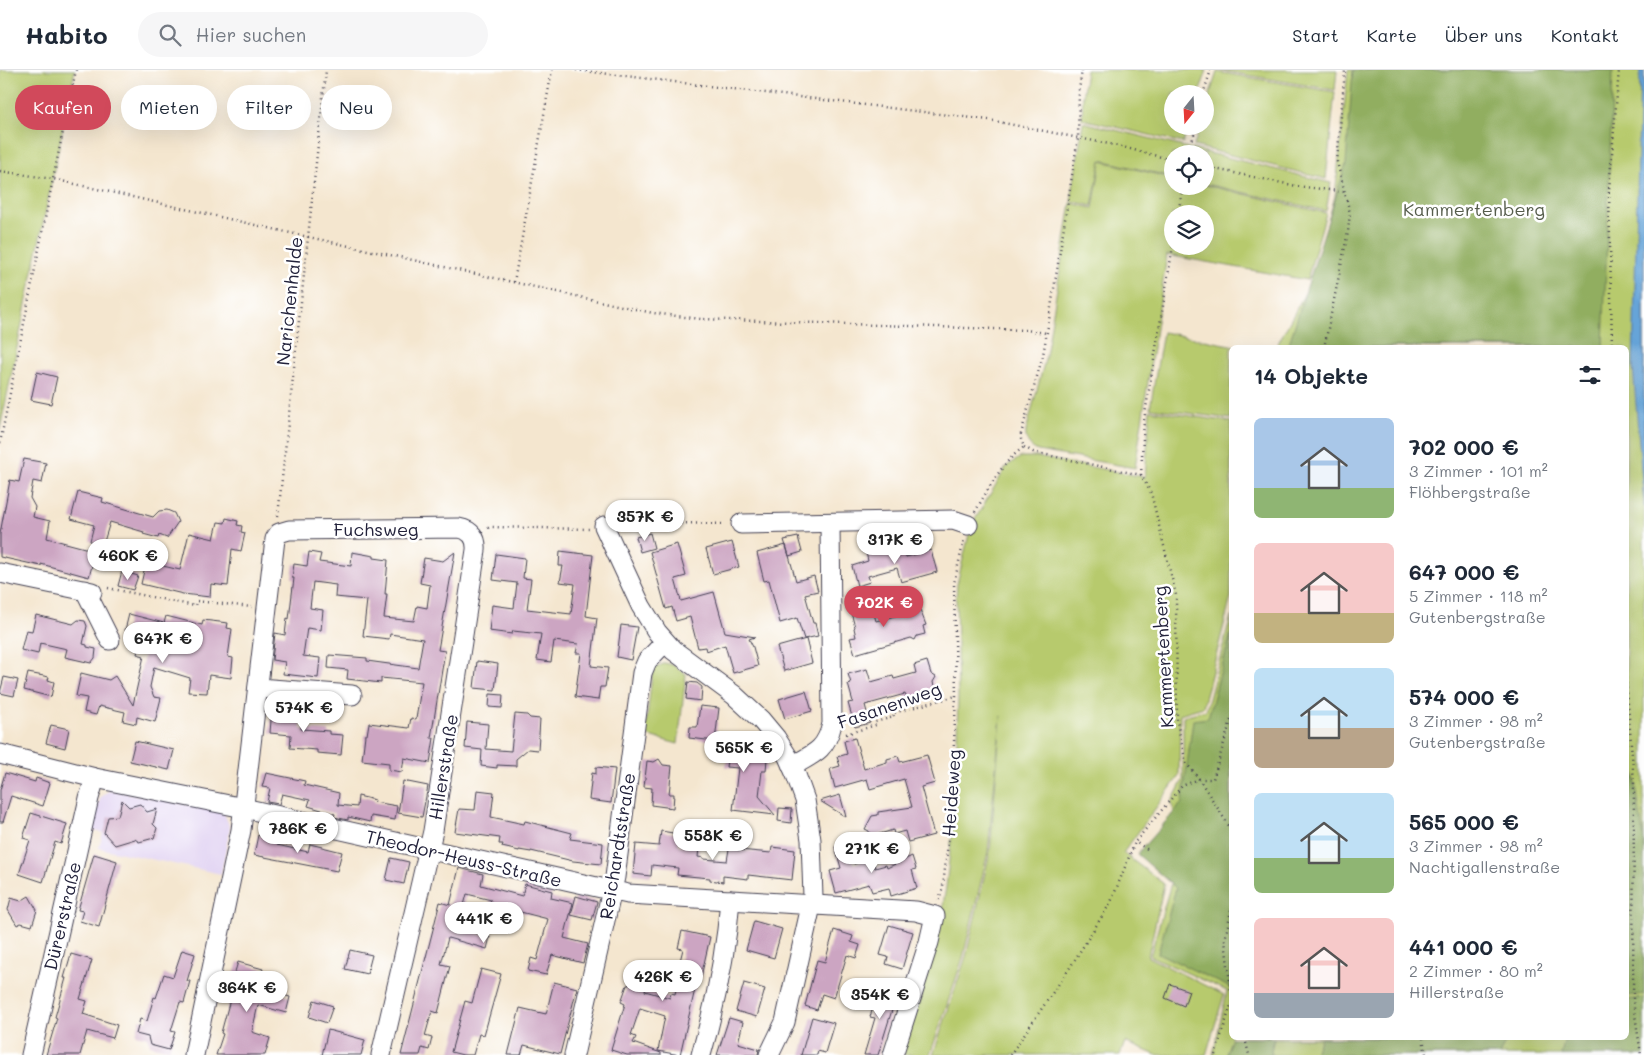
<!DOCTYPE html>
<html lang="de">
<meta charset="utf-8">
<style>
body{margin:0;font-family:Mali,sans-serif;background:#f6f6f7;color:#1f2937;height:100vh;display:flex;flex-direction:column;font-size:19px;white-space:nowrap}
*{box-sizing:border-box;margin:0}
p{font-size:16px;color:#747a83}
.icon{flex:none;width:28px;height:28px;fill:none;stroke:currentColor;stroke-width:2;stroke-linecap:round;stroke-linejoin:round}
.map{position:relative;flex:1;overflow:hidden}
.side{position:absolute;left:1229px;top:275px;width:400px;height:695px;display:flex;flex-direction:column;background:#fff;border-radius:8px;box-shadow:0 5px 20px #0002}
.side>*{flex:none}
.top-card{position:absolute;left:15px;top:15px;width:475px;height:45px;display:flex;gap:10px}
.needle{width:32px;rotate:198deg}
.fabs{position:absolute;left:1164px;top:15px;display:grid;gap:10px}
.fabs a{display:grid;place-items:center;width:50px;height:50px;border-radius:50%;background:#fff;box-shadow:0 5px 20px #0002;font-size:25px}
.price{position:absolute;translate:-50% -42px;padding:0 11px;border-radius:18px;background:#fff;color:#222;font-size:16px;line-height:32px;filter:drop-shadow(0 1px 2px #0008)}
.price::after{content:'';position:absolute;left:50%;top:30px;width:15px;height:11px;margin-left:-8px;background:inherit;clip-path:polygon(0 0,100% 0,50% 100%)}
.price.on{background:#d1495b;color:#fff}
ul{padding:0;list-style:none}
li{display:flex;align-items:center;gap:15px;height:125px;padding:0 25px}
li span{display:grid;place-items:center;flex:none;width:140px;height:100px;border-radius:8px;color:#555}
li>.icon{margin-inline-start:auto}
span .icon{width:60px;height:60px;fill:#fffc;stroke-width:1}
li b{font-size:21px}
h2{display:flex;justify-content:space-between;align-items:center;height:60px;padding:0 25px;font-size:21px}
.tag{padding:0 18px;border-radius:22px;background:#fff;box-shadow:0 5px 20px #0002;font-size:18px;line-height:45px}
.tag.on{background:#d1495b;color:#fff}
header{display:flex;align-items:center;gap:30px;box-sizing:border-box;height:70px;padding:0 25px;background:#fff;border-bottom:1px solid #e0e1e3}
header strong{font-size:24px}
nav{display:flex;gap:28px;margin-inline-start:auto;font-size:18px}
.search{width:350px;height:45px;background:#f6f6f7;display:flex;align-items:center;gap:12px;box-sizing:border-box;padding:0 18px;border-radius:28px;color:#747a83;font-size:19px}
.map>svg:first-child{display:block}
.built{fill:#e2d4f3}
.green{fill:#b7ca6d;stroke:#6c7654;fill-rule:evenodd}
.forest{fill:#91ae60;stroke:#5a684e}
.water{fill:#66a4d8;stroke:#44638a}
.building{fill:#cca5c2}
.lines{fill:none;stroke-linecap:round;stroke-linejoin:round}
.minor-casing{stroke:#423f51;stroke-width:21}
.path{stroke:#423f51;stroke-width:2.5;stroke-dasharray:1 4;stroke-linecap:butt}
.minor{stroke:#fff;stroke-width:19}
.labels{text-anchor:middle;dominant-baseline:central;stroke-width:5;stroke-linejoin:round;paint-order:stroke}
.park-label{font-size:18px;fill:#565d4c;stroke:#fff}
.street-label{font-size:18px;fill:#22223b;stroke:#fff}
</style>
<header>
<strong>Habito</strong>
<div class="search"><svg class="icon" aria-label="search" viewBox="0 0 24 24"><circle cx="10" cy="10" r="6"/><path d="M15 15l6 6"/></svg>Hier suchen</div>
<nav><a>Start</a><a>Karte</a><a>Über uns</a><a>Kontakt</a></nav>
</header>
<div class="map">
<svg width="1644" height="985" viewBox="0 0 1644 985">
<rect width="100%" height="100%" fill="#fff"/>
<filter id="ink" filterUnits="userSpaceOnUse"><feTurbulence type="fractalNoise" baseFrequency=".02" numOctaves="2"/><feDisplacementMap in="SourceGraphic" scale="10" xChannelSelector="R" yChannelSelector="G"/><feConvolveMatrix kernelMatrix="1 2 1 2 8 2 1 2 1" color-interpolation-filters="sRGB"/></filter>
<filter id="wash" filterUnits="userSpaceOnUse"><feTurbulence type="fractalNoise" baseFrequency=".0096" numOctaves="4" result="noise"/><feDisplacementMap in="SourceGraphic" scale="20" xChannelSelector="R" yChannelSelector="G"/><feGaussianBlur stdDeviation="1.12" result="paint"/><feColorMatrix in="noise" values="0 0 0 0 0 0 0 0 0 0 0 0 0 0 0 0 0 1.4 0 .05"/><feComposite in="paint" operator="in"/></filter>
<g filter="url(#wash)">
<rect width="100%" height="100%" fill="#f4e6cf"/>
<path class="built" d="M110,720L220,741L225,745L230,758L221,804L99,778L103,763L91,760L100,729L104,724Z"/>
<g class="green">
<path d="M0,0H75L0,359Z"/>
<path d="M1086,0H1207L1199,24H1172V56H1188L1183,73L1082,49L1083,22Z"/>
<path d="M1217,0H1337L1335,20Z"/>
<path d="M1348,0H1644V985H1213L1227,921L1150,886L1184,768L1171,733L1183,710V646L1206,640L1231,546V968H1626V278L1276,277L1312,210L1335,126Z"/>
<path d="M1217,2L1335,22L1326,109L1194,76L1200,56H1205V39Z"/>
<path d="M1083,52L1331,113L1326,141L1205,114V84H1172V107L1101,90L1092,136L1071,131Z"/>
<path d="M1101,91L1172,108V116L1205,115L1326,143L1307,210L1167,185L1135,398L1038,381C1029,377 1025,371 1026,361L1046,286L1071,133L1093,138ZM1172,144H1205V176H1172Z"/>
<path d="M1163,262L1240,277L1231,278V349L1150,338Z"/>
<path d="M1150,340L1231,352V527L1203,637L1180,644L1179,706L1123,783L1164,814L1148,887L1224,925L1206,985H1156L1125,972L1120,985H933L966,886L990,781L1001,646L988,782L963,888L930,985H899L941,847L946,817L952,764L957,673L958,626L956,528L957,514L971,456L1007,396L1021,387H1037L1145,407Z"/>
<path d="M665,593L673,595L686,604L678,674L645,665L652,605L655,598Z"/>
</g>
<g class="forest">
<path d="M1353,0H1613L1603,277H1288L1346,94Z"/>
<path d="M1231,563V918L1158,883L1176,818L1137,784L1182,733L1193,650L1208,648Z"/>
<path d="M1626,645L1644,772V924L1626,926Z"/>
<path d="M1644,928V985H1561L1565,968H1626V930Z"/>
<path d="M1232,968H1274L1271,981L1272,985H1225Z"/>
<path d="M1321,968H1514L1506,972L1499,985H1314Z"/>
</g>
<path class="water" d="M1640,0H1644V437L1633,297Z"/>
<g id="blocks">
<g class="building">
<path d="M37,302L57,307L51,334L31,330Z"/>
<path d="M24,389L46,393L42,413L33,411L30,428L35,437L33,447L50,451L47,468L96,481L89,507L41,494V496L0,487V464L10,410L19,412Z"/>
<path d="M78,422L103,428L102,432L153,447L159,441L167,440L174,443L178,452L167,468L159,465L158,468L143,464L144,462L110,452L103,475L90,471L94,455L71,449Z"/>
<path d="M226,448L238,451L237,455L242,456L241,462L245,463L241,481L232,479L228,516L211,514L210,527L183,524L141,514L146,492L180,500L189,463L214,469L218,452L225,453Z"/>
<path d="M650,463L654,478L640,482L636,467Z"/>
<path d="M798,467L802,482L789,486L784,470Z"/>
<path d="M732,472L739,497L713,504L706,479Z"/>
<path d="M677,474L686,506L675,509L681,531L714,522L725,562L755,567L749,569L753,577L758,596L733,603L725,575L706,581L705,577L698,578L690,547L676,551L672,537L666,539L650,482Z"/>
<path d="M786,475L796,511L814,506L818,521L805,524L813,553H815L818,566L804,569L797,548L780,553L769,510L764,511L757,483Z"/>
<path d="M891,475L893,482L904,479L906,487L931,480L937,502L901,512L897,498L868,506L870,512L857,516L852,496L868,491L866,482Z"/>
<path d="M560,481L593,485L586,546L597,548L591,596L608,598L605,617H600L598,630L575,627L581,583H576L578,574L554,571L551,592L537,590L541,564L513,561L512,564L489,561L492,535L514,538L517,513L493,510L496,484L525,488L523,508L531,509L527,539L571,544L575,514L560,512L563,496H559Z"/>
<path d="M309,482L321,484L319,492L351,496L352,482L374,486V488L388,490L385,524H387L384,548L414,551L417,536L427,538L430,515L420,513L424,488L443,491L455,482L438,580L445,581L431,668H434L430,693L404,688L402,702L389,700V693L362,690L365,665H367L369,653L409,658L411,648L416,649L422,612L381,608V613L347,609L348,600L328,598L329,585L367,588V591L418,598L423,569L390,564L389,569L363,566L367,530L335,527L336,515L313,512L310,538L323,540L321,560L307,558L303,586L320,588L318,608L283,604L285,592L272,590L275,563L285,565L287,548L289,549L294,508H292L294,494L307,496Z"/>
<path d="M122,501L138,506L133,520L118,516Z"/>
<path d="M871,533L876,551L902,544L906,537L911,539L919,537L926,555L923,556L925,564L917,566L915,570L911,568L855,584L850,568L856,567L854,558L855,557L850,539Z"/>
<path d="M129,544L164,553L166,546L202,555L203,550L228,553L227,558L232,559L228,587L233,588L231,608L209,605L207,623L188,622L190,608L154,597L150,617L154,627L161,628L155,652L137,647L136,654L123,651L125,642L99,636L96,645L84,642L87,628L76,626L81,603L109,610L115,606L133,635L144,586L137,584L140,572L131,570L125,560Z"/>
<path d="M36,545L73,554L78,550L85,551L87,556L83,574L87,575V577L96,579L95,588L91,593L65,587L67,579L40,573L38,584L21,580L26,560L32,561Z"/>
<path d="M621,555L637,557L631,590L617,587Z"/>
<path d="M806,569L812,593L784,601L777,577Z"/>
<path d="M477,591L498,594L495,620L474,618Z"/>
<path d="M927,591L931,604L936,607L933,612L935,621L927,624L924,629L920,626L907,629L905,624L865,635L870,653L855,657L848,633L853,632L848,614L851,613L848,604L867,599L871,612L893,606L894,609L916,603L914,595Z"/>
<path d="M28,603L49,607L48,610L54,612L51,627L24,620Z"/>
<path d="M4,607L18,610L14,626L0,623Z"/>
<path d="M688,612L697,613L702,617L701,631L686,629Z"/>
<path d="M806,621L812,641L785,649L779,629Z"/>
<path d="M490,624L503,625L502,638L489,637Z"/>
<path d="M700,636L719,638L715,671L689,668L690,657H697Z"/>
<path d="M272,638L302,640L301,659L329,661V664L343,665L341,685L317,683V680L290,678L291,665L270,663Z"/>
<path d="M515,644L527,645L530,648L540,649L538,680L528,679L516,689V696L497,695V698L481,696L482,680L465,678L467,652L488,654L486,679L511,681Z"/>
<path d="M51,655L69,659L65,678L46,673Z"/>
<path d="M716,664L744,667V672L751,673L750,686L767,688L766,701H762L759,726L775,745L733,740L738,698L726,697L728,684L714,683Z"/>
<path d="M855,668L864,699L887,692V689L898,686L900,692L927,685L935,713L921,717L934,765L908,772L905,761L894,764L893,760L870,767L869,761L865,759L872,746L878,745V742L912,737L904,709L870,719L867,709L835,718L830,699L840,696L837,687L847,684L844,671Z"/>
<path d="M135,671L174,680L169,700L130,691Z"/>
<path d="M659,689L663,695L672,696L669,724H674L673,738L651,735L652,718L644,717L647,691L654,692Z"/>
<path d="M596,697L615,699L611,733L589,730L592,703L596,704Z"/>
<path d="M5,703L35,712L36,708L50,713L43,736L11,726L3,752H0V720Z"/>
<path d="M266,703L305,711L304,715L339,723L338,735L357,737L358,726L375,730L374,732L397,736L395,750L371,746L370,752L348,747V750L334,747L335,744L308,736L310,730L282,724L279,734L267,732L270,718L262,717Z"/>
<path d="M403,711L428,716L422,747L398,743Z"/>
<path d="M477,720L494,722L491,747L524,754L525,751L572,763L570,769L603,773L601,794L573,791L531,781V782L519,780V781L502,777L503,774H499L500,768L455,762L459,739L475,740Z"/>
<path d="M840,725L842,732L846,747L820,731Z"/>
<path d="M122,730L129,737L140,734L147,742L157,739L153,754L157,758L154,768L139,772L135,769L115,775L104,763L108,747L118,746Z"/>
<path d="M779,738L792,739L791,753L778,751Z"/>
<path d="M31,743L67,754L61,774L55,772L43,812L19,804L30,770L23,768Z"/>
<path d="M661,761L679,764L678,775L699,777L698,787L704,788V789L727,791L729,779L771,783L772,777L795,780L792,810L748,805V809L723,806V812L710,810V808L677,805L678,798L652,795L651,806L633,804L636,774L659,776Z"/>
<path d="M258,765L278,769L277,775L308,782L310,774L342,782L337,801L254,785Z"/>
<path d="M848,774L854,794L872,787L875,798L886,795L887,798L912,786L916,799L912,800L917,818L891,826L889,818L872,822L869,814L836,823L830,801L841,798L835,777Z"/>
<path d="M94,784L117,791L99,857L80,851L83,841L78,840Z"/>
<path d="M391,788L409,792L404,814L386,810Z"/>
<path d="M459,798L483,804L481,815L522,826L525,814L552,821L551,828L573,833L564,868L588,874L583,893L552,885L546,905L528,901L531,888L537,890L548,849L489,834L491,830L467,824L458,858L490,867L487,879L448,868L441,894L450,896L438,943L432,941L425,966L432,968L429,980L422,978L420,985H401L440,832L450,835Z"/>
<path d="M29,826L37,840L32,856L21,853L17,855L8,840L11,828L21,831Z"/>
<path d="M576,826L597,832L592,850L571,845Z"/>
<path d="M754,851L782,859L774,888L746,880Z"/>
<path d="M889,855L913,862L902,899L886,894L888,887L880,885Z"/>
<path d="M834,860L853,866L851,872L860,875L856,888L847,885L834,928L822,924L817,940L805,936L817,890L825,892Z"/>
<path d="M682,861L710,867L701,907L698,906L680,985L658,981L665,946L640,938L631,965L636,967L633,973L661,983V985H627L611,980L625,934L621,932L627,915H629L633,901L650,907L645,921L670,928L671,923L675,924L682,896L679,895L683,879L678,878Z"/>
<path d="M182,880L195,884L187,911H190L184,933L180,932L171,961L175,962L169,980L150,975L148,967L136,964L140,949L147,951L154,927L156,928L164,904L173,907Z"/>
<path d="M350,880L372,885L367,904L345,899Z"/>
<path d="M71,884L92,890L80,929L87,931L83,944L117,955L113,968L87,961L80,985H46L57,948L55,947L66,908H64Z"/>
<path d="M238,892L263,899L257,918L290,927L286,943L258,935L252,962L270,968L265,985H216L223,964L221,963L232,922L229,921Z"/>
<path d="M481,899L501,904L484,965L479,964L473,985H463L451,982L465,931L472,933Z"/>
<path d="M554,912L577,918L560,984L524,975L521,985H508L520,938L546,944Z"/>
<path d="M744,913L765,919L757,947L736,941Z"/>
<path d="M1170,914L1189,921L1184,936L1165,928Z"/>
<path d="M879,918L897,924L878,985H864L875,948L870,947Z"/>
<path d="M314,930L333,936L327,953L309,947Z"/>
<path d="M812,947L834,953L825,983L818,981L817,985H801Z"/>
<path d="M729,948L743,952L738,973L759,979L758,985H717Z"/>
<path d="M328,960L365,970L361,985H322Z"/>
</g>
</g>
</g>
<g filter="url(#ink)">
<use href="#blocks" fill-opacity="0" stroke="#423f51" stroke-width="1"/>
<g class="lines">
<defs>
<g id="minor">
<path d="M741,454L953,450L968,455"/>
<path d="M604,456L641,536L657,562L673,580L734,625L761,650L776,668L788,687L796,705L805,730L811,770L813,827L785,952L769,985"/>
<path d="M0,503L92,522"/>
<path d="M85,520L110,570"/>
<path d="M258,618L352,625"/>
<path d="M0,684L95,708L244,738L628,824L916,841L935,846L929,872L893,985"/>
<path d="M792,696C814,684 826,680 832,654L830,453"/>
<path d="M31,985L89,728L95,708"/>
<path d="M194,985L241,760L275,469L279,463L289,460L459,458C471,460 477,468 476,480L433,761L381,985"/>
<path d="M574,985L615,807L642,603L647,591L665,572"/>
<path d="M701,985C715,936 726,882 730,830"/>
</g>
</defs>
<use href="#minor" class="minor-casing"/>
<g class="path">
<path d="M576,0L989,50L1119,76L1172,90"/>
<path d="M1203,24L1211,0"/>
<path d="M1189,84L1196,56"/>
<path d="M1205,97L1297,116L1345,122"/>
<path d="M0,101L53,109L295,164L653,243L701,249L1026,260L1046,263"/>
<path d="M1178,144L1183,116"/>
<path d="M514,212L552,0"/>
<path d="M1324,278L1348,162L1350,143L1337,92L1345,0"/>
<path d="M1612,278L1609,120L1619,0"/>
<path d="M0,373L53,109L76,0"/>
<path d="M1024,377L1033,382L1141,405L1151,423L1176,525L1177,652L1186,693L1199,709L1231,759"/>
<path d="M1141,405L1144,350L1173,176"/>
<path d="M975,442C989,418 1001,393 1024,377L1021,369V364L1043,285L1049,250L1078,68L1079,20L1082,0"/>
<path d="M278,446L326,0"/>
<path d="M621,452L725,454"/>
<path d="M488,458L490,457L589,459"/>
<path d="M108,518L195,536L196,531L252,537"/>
<path d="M1626,608L1634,712L1633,931L1641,985"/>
<path d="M846,664L876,655L875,652L894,647L893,643L956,626"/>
<path d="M1147,779L1135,772L1182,716L1199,709H1213L1231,650"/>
<path d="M939,830L943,816L949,764L954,673L956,626L954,513L964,470"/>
<path d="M1231,840L1225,870L1231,922"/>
<path d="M1245,968L1249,985"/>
<path d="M1423,968L1426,985"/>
<path d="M1010,985L1069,899L1111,832L1135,772"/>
<path d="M1215,985L1231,935"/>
</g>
<use href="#minor" class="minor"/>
</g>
</g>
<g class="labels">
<g class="park-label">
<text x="1474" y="139">Kammertenberg</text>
</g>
<g class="street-label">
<text transform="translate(289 231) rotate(-84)">Narichenhalde</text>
<text x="376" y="459">Fuchsweg</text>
<text transform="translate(1163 587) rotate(-93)">Kammertenberg</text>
<text transform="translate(889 635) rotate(-19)">Fasanenweg</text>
<text transform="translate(443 697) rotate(-81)">Hillerstraße</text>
<text transform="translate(951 723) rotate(-86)">Heideweg</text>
<text transform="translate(617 776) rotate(-81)">Reichardtstraße</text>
<text transform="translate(464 788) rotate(13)">Theodor-Heuss-Straße</text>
<text transform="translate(62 846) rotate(-77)">Dürerstraße</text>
</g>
</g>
</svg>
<div class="fabs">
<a><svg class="needle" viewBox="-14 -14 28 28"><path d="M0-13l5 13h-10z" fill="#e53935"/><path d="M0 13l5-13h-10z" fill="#747a83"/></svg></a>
<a><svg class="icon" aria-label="locate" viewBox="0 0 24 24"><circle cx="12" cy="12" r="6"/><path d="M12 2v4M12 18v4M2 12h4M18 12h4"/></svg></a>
<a><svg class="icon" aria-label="layers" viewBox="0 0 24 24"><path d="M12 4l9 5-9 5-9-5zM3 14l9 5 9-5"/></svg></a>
</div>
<b class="price" style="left:645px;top:472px">357K €</b>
<b class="price" style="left:895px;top:495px">317K €</b>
<b class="price" style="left:128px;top:511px">460K €</b>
<b class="price on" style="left:884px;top:558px">702K €</b>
<b class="price" style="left:163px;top:594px">647K €</b>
<b class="price" style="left:304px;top:663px">574K €</b>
<b class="price" style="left:744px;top:703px">565K €</b>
<b class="price" style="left:298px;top:784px">786K €</b>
<b class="price" style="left:713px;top:791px">558K €</b>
<b class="price" style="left:872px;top:804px">271K €</b>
<b class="price" style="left:484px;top:874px">441K €</b>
<b class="price" style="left:663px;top:932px">426K €</b>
<b class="price" style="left:247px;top:943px">364K €</b>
<b class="price" style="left:880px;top:950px">354K €</b>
<div class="top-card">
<a class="tag on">Kaufen</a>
<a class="tag">Mieten</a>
<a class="tag">Filter</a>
<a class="tag">Neu</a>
</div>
<section class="side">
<h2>14 Objekte<svg class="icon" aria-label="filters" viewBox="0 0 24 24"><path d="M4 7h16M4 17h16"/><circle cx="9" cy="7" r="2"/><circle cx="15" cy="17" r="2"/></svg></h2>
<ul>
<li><span style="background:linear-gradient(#a9c7e8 70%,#8fb573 0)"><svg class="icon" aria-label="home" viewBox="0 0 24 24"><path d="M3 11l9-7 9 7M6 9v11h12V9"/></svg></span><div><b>702 000 €</b><p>3 Zimmer · 101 m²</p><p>Flöhbergstraße</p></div></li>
<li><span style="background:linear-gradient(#f6c9c9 70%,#c2b280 0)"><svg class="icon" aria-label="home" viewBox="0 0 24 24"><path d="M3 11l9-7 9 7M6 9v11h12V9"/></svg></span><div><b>647 000 €</b><p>5 Zimmer · 118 m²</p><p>Gutenbergstraße</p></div></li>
<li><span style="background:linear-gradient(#bfe0f5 60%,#b9a48a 0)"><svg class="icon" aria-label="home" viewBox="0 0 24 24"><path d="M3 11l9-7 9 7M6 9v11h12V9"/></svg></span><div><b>574 000 €</b><p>3 Zimmer · 98 m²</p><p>Gutenbergstraße</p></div></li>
<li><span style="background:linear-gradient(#bfe0f5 65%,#8fb573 0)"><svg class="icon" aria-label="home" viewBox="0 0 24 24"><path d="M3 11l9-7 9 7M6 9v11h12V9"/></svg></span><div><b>565 000 €</b><p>3 Zimmer · 98 m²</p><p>Nachtigallenstraße</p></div></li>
<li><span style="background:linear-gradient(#f6c9c9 75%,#9aa5b1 0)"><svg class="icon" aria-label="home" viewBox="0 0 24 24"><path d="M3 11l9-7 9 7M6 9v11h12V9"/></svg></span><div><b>441 000 €</b><p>2 Zimmer · 80 m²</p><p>Hillerstraße</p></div></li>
</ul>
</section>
</div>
